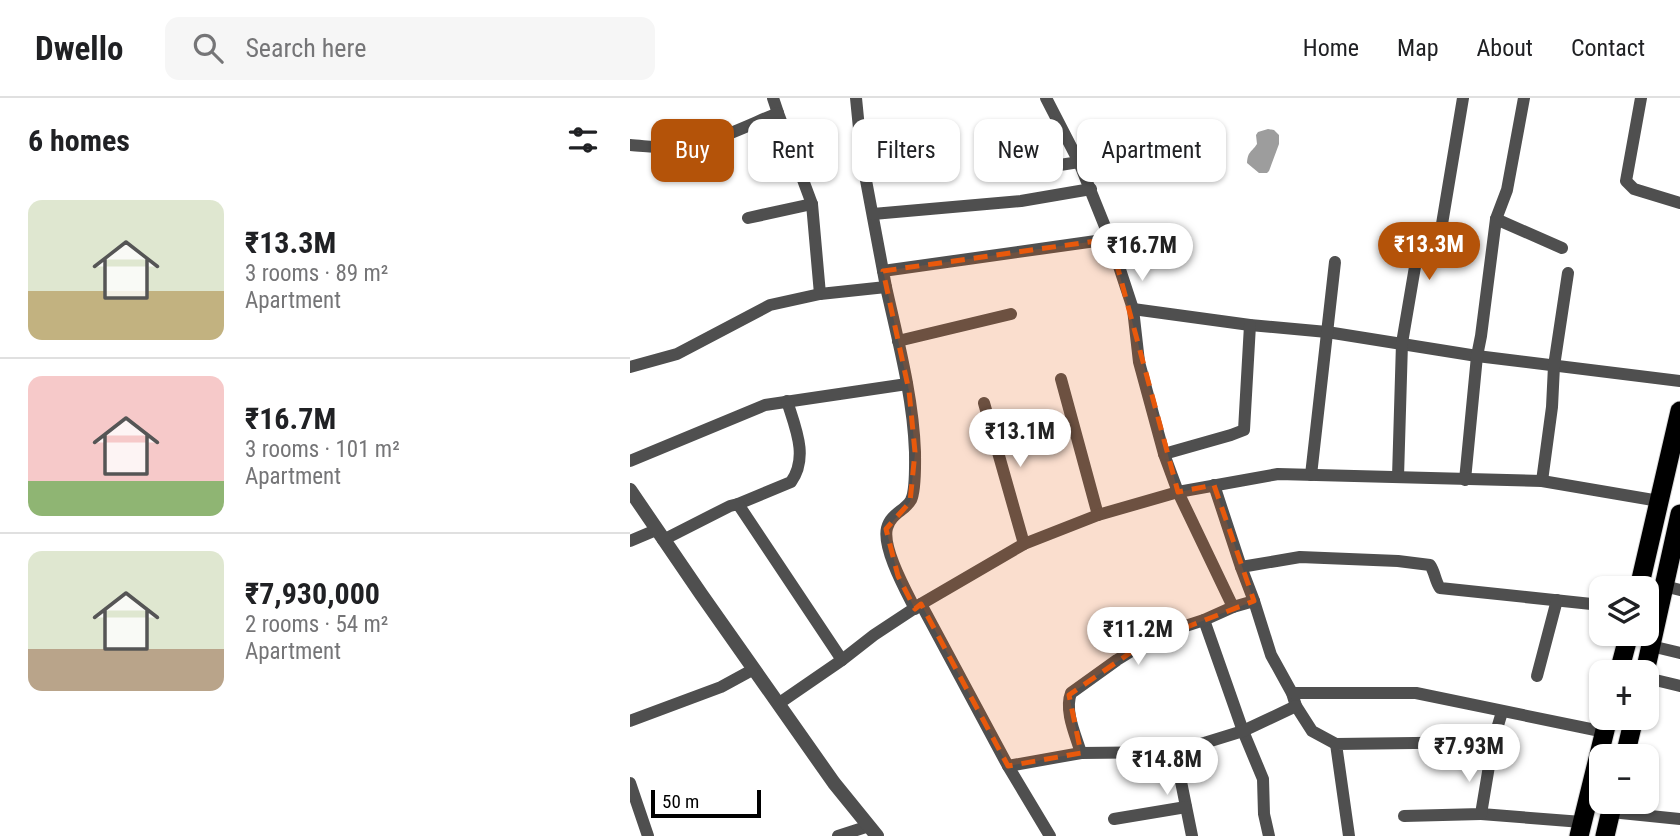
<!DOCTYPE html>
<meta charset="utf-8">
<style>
body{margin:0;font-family:"Roboto Condensed",sans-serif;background:#f6f6f6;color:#202124;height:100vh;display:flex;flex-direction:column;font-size:26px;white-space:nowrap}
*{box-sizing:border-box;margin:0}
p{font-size:23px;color:#757577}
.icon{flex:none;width:38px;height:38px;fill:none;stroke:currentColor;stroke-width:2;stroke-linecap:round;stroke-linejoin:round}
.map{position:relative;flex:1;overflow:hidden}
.panel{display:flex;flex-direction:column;background:#fff;width:630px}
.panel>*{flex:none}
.guide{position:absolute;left:21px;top:21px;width:665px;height:63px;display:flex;gap:14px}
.tools{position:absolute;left:959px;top:478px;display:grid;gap:14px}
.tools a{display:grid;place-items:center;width:70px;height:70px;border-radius:14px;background:#fff;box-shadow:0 2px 5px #0004;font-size:35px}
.scale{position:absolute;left:21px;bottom:18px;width:110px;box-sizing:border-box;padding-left:7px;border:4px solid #000;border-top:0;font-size:19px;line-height:24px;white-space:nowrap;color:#000;-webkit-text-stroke:5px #fff;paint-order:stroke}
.price{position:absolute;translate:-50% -60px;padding:0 16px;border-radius:24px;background:#fff;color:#222;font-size:23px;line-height:46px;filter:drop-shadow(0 2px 4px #0008)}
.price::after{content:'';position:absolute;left:50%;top:42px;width:21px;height:16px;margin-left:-10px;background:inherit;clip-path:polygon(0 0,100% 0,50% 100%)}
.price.selected{background:#b45309;color:#fff}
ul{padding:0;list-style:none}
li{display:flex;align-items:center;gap:21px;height:175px;padding:0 28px}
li+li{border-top:2px solid #e0e0e0}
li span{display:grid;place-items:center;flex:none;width:196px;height:140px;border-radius:14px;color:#555}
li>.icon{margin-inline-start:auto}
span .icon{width:84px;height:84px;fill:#fffc;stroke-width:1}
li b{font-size:30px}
h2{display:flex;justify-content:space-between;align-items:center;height:84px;padding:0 28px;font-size:30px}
.tag{padding:0 24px;border-radius:14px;background:#fff;box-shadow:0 2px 5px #0004;font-size:24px;line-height:63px}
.tag.selected{background:#b45309;color:#fff}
header{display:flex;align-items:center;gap:42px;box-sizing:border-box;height:98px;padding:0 35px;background:#fff;border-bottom:2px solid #e0e0e0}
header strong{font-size:33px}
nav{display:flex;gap:38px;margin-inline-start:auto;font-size:24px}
.search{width:490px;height:63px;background:#f6f6f6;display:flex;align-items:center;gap:18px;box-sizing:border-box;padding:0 24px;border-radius:14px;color:#757577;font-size:26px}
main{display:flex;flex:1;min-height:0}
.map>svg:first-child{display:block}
.water{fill:#9d9d9d}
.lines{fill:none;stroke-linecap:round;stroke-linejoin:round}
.trunk-casing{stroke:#dbdbdb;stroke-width:21}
.minor{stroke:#4f4f4f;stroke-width:12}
.tertiary{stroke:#4f4f4f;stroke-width:14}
.trunk{stroke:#000;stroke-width:19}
.marked{fill:#e8590c;fill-opacity:0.2;stroke:#e8590c;stroke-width:5;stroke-dasharray:14 9;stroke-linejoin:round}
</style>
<header>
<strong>Dwello</strong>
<div class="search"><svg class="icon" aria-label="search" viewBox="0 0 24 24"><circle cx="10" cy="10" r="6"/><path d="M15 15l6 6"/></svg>Search here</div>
<nav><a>Home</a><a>Map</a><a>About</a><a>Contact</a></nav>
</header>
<main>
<section class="panel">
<h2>6 homes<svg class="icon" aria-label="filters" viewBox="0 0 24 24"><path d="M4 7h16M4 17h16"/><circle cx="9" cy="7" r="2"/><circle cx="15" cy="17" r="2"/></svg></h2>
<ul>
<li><span style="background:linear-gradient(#dfe7d0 65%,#c2b280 0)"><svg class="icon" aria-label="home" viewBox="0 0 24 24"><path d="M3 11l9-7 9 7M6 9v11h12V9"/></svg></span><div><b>₹13.3M</b><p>3 rooms · 89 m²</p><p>Apartment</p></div></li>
<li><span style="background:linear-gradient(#f6c9c9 75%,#8fb573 0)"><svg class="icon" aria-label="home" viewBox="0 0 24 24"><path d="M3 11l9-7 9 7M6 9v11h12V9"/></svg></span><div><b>₹16.7M</b><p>3 rooms · 101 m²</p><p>Apartment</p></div></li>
<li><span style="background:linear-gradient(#dfe7d0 70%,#b9a48a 0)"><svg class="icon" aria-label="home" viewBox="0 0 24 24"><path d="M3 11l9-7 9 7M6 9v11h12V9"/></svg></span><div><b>₹7,930,000</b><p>2 rooms · 54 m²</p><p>Apartment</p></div></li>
</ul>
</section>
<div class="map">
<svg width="1050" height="738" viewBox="0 0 1050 738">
<rect width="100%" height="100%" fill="#fff"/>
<path class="water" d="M638,31L644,32L649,37V46L639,73L637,75H629L617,65C618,53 621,55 627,46L626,37L628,34Z"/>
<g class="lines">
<defs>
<g id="trunk">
<path d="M1009,490L1050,313"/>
<path d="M989,574L999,536"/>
<path d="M1015,574L1050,416"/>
<path d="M995,658L1004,620"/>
<path d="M949,738L978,620"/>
<path d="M975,738L983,704"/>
</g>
</defs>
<use href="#trunk" class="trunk-casing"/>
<g class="minor">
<path d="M143,0L148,15"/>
<path d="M226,0L232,61L253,173"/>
<path d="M416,0L449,64L480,141L503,211L509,264L534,356L548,394L603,509L624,503L641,557L662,595L666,608L682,633L706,646"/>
<path d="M1011,0L996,83L1004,91L1050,105"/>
<path d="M0,47C14,48 30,50 44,50C76,49 118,27 148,15L182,106L190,196"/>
<path d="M232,61L291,55"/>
<path d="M360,78L449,64"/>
<path d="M243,116L391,103L461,91"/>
<path d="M118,120L182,106"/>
<path d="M866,121L932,150"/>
<path d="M256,189C268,243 283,298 285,354C285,366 286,392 281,402C275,413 261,415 257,430C252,450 276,493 285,511"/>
<path d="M503,211L620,227L697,234L847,258L1050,283"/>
<path d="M268,243L381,216"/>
<path d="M0,269L47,256L140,207L190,196L256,189L253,173L480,141"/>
<path d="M431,281L468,417"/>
<path d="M354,305L394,446"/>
<path d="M534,356L601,337L614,332L620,227"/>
<path d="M0,363L135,307L277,286"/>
<path d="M681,377L705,164"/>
<path d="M768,379L772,245L787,157L791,150L805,148L809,144L833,0"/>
<path d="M835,382L847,258L851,238L866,121L877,92L894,0"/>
<path d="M912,383L922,309L924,268L938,175"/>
<path d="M584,387L611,469L624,503"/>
<path d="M108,406L161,384C179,359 165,329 157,303"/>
<path d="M33,442L100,408L108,406L212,562"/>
<path d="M0,443L26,432"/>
<path d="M611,469L670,459L768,463L800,467C805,474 805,483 810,490L971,507"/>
<path d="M1034,488L1050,492"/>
<path d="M291,506L378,668L420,738"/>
<path d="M574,522L613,633L633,681L634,716L639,738"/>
<path d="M1021,548L1050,555"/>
<path d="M907,578L927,502"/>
<path d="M1017,580L1050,588"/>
<path d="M662,595H786L975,634"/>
<path d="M148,606L212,562L244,537L291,506L394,446L468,417L548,394L648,376L912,383L1029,403"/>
<path d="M0,623L91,589L124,571"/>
<path d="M545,654L562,738"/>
<path d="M451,655C446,638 434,613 441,595L487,562L513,546L540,533L574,522L603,509"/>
<path d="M378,668L451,655L545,654L613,633L666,608"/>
<path d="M0,685L18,738"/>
<path d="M981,714L1050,721"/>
<path d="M851,716L952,724"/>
<path d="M774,718L851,716L863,644L872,614"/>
<path d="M484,721L556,709"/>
<path d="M208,738L239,728"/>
<path d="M719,738L706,646L863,644"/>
</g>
<path class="tertiary" d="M0,392L71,496L204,685L247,738"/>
<use href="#trunk" class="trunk"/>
</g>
<path class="marked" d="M480,141L548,394L584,387L624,503L513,546L439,597L451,655L378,668L291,506L285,511L268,478L256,431L280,404L285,354L279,293L253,173Z"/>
</svg>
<div class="tools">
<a><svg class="icon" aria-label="layers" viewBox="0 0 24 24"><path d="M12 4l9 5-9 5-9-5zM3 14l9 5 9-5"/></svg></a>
<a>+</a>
<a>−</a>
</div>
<div class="scale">50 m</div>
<b class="price selected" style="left:799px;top:184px">₹13.3M</b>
<b class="price" style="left:512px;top:185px">₹16.7M</b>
<b class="price" style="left:390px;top:371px">₹13.1M</b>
<b class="price" style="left:508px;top:569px">₹11.2M</b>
<b class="price" style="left:839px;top:686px">₹7.93M</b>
<b class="price" style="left:537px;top:699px">₹14.8M</b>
<div class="guide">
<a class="tag selected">Buy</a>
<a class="tag">Rent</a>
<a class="tag">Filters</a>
<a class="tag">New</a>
<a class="tag">Apartment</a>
</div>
</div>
</main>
